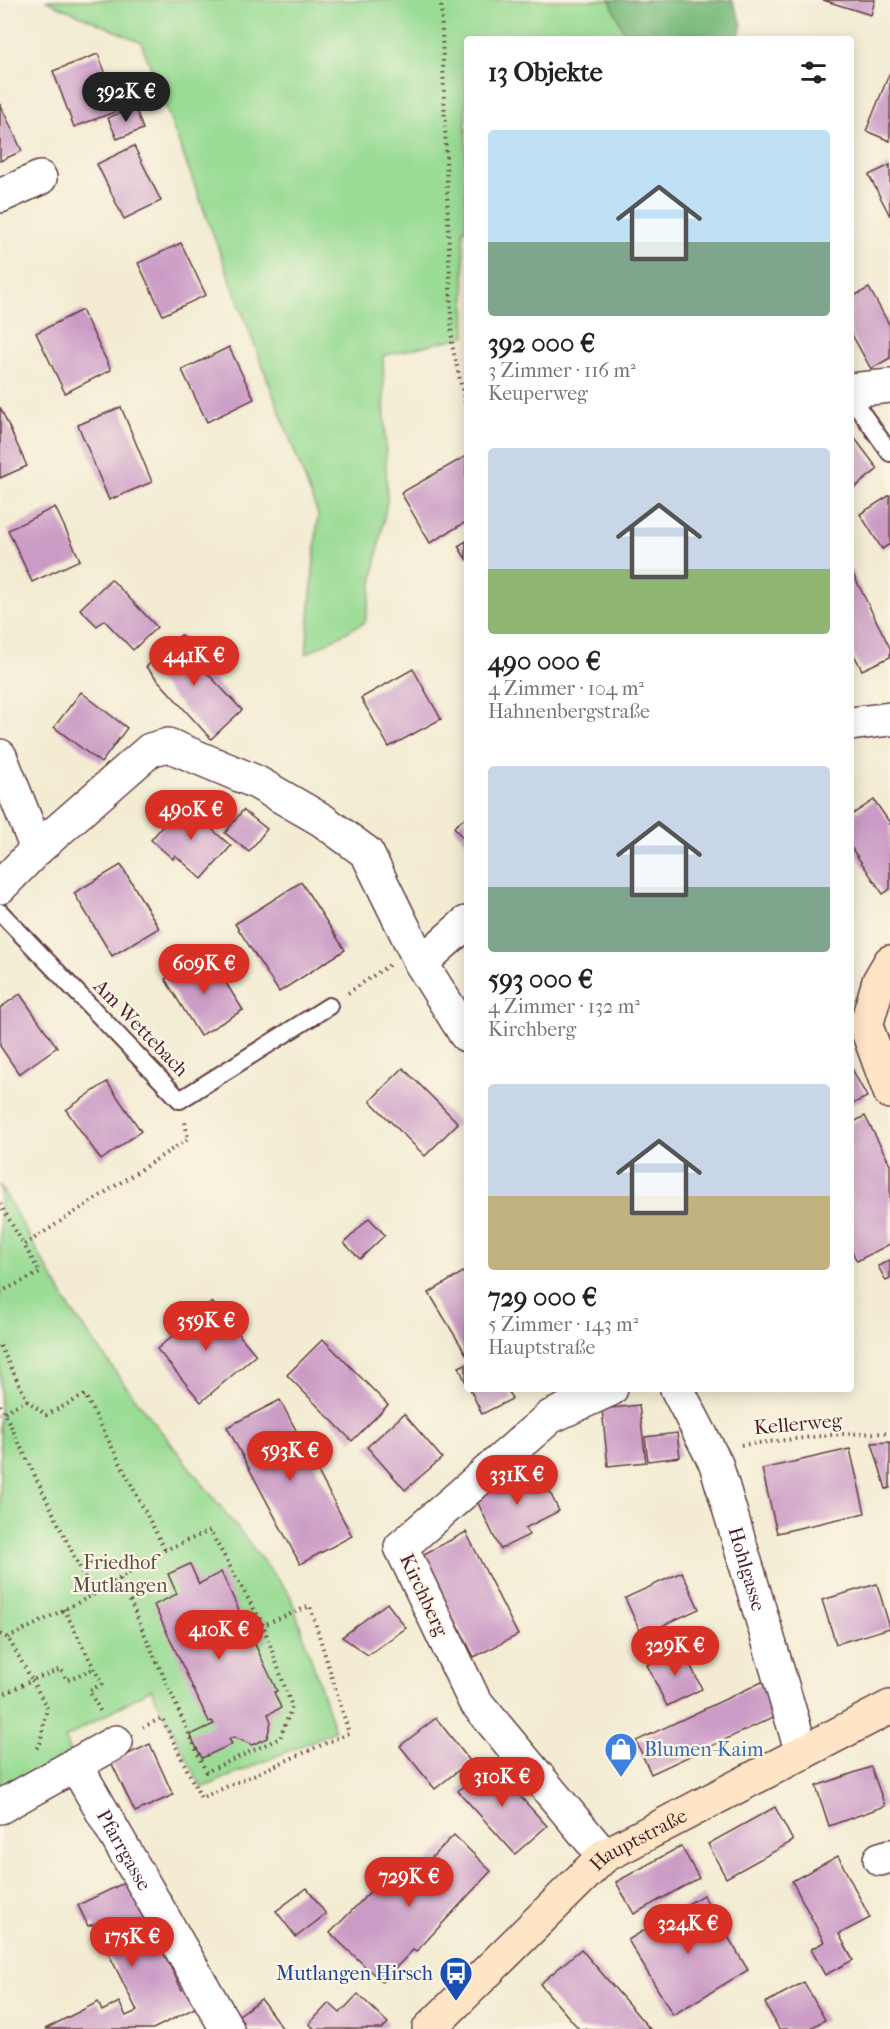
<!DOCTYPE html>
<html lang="de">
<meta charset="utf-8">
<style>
body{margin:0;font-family:"IM FELL French Canon",serif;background:#f6f6f6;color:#222;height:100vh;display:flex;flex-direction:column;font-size:22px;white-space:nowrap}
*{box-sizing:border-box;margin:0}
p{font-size:20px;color:#767676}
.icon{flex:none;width:33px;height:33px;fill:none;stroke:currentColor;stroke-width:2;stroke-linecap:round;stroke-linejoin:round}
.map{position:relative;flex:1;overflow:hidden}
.sheet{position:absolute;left:464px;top:36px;width:390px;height:1356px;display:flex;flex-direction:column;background:#fff;border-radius:6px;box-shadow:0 3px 15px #0003}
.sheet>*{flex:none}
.price{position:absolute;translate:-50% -51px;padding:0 14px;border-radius:21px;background:#d93025;color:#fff;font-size:20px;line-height:39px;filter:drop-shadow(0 2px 3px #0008)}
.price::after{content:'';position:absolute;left:50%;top:36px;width:18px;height:14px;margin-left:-9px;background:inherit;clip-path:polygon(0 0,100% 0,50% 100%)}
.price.current{background:#222;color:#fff}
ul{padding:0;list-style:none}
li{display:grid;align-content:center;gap:12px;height:318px;padding:0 24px}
li span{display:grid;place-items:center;height:186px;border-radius:6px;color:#555}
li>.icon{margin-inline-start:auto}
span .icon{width:108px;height:108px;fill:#fffc;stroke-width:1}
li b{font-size:26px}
h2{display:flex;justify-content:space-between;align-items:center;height:72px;padding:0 24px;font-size:26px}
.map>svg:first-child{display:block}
.green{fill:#9adc94;stroke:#727e60;stroke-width:1.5}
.forest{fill:#7bbc7e;stroke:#626e54;stroke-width:1.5}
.building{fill:#cb9bc6}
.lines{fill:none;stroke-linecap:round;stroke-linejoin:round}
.lane-casing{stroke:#633e44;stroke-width:20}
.street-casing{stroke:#633e44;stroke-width:36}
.secondary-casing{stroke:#633e44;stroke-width:36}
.path{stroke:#633e44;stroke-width:4;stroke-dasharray:1.5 4.5;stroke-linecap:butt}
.lane{stroke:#fff;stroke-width:16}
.street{stroke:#fff;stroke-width:33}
.secondary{stroke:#fde5c5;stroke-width:33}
.labels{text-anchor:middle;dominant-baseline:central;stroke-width:4.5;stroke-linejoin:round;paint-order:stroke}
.street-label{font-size:20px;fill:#4a1f2b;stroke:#fcf5e5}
.park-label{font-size:20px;fill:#5e4e45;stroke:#fcf5e5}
.shop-label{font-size:20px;fill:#366cbe;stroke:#fcf5e5;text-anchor:start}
.transit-label{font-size:20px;fill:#164399;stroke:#fcf5e5;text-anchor:end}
</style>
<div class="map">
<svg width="890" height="2029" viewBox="0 0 890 2029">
<rect width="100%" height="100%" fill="#fcf5e5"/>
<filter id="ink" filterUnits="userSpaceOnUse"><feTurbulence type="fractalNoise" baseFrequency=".0167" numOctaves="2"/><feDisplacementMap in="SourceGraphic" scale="12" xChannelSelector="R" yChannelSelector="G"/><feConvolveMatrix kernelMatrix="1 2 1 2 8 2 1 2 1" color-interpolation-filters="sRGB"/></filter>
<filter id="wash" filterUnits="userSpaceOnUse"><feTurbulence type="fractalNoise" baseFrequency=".008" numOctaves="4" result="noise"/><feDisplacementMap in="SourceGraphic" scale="24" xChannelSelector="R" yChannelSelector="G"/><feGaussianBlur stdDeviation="1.35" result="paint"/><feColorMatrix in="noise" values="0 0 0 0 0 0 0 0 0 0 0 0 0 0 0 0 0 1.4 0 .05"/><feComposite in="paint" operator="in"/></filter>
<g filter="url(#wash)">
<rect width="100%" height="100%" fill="#f3ecd3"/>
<g class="green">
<path d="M45,0H610L627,39H466V229H463L466,336L383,356L387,501L365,622L306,654L318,514L141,42Z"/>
<path d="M0,1185L71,1310L128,1389L290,1595L335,1731L202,1788L151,1689L65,1738L70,1754L0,1791Z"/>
</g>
<path class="forest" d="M610,0H732L742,24L738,39H627Z"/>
<g id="blocks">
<g class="building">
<path d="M823,0H875L871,15Z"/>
<path d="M98,54L120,110L74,127L53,71Z"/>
<path d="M890,72V141L866,131Z"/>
<path d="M0,104L22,151L0,161Z"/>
<path d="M135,107L143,129L117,139L108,118Z"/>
<path d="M134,146L161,201L124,219L97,164Z"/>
<path d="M890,165V216L869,175Z"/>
<path d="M181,243L206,295L163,315L138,263Z"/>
<path d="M869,288L890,326V358L871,369L850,331V298Z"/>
<path d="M82,310L111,370L65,393L36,333Z"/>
<path d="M229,347L254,399L207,422L182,370Z"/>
<path d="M0,407L27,466L0,478Z"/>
<path d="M121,407L152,482L109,500L78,425Z"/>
<path d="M853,436L878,469L850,491V438Z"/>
<path d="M466,456V522L430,543L401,493Z"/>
<path d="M890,495V544L882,549L860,514Z"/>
<path d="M55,507L80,560L32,582L8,530Z"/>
<path d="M466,541V559L458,546Z"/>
<path d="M850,568L890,648V657L862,670L850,647Z"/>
<path d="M111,579L157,627L133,650L104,620L97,626L80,609Z"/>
<path d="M181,635L201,656L196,661L242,710L211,739L146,667Z"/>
<path d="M413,669L441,719L389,747L361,698Z"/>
<path d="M81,692L127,728L101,763L54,727Z"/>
<path d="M874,800L890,823V889L883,894L850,846V816Z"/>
<path d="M182,803L231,846L202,879L175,855L173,859L151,840Z"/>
<path d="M243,810L267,829L249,852L225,833Z"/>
<path d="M466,817V842L454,827Z"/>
<path d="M121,865L159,928L112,956L74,893Z"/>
<path d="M301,882L345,950L279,992L235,924Z"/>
<path d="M207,953L243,1010L200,1036L165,979Z"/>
<path d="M20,994L57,1047L19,1074L0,1046V1008Z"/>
<path d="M850,1065L867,1097L850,1105Z"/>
<path d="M403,1068L458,1123L425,1156L370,1101Z"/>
<path d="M107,1082L141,1131L101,1160L66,1110Z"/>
<path d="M865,1116L890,1164V1244L857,1261L850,1248V1124Z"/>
<path d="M369,1218L385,1235L360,1259L344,1243Z"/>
<path d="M890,1260V1279L886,1281L878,1266Z"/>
<path d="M463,1272L466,1278V1354L429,1293Z"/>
<path d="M212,1302L256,1355L201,1402L157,1349Z"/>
<path d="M323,1339L388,1405L352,1441L287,1375Z"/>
<path d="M466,1364V1383L459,1367Z"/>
<path d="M470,1389H507L512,1399L482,1414Z"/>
<path d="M280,1400L352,1536L300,1564L227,1427Z"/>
<path d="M639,1405L646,1462L608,1466L602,1409Z"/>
<path d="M404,1414L442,1458L405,1490L367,1447Z"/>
<path d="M677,1433L680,1457L648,1461L645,1437Z"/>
<path d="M890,1442V1488L886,1489L872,1443Z"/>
<path d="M850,1449L865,1513L777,1533L762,1469Z"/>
<path d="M537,1466L559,1511L525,1528L529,1535L500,1549L475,1497Z"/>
<path d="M466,1532L518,1635L474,1657L422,1555Z"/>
<path d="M190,1564L199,1584L221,1572L277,1691L274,1692L281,1708L268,1714L271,1722L267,1738L252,1745L234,1737L229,1739L232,1744L202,1758L190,1735L214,1724L212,1721L209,1722L154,1605L177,1594L168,1574Z"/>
<path d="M682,1572L699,1609L642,1635L625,1598Z"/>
<path d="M877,1584L890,1628L836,1644L822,1600Z"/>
<path d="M387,1603L406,1628L368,1655L342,1637Z"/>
<path d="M682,1648L702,1689L667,1706L647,1665Z"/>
<path d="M762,1682L778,1715L651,1774L636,1741Z"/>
<path d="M436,1718L470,1761L435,1789L400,1746Z"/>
<path d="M150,1744L173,1795L135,1812L111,1762Z"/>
<path d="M489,1762L547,1826L515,1854L458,1791Z"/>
<path d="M871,1767L885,1806L829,1826L816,1786Z"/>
<path d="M775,1807L793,1841L726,1878L708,1844Z"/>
<path d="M454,1835L491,1871L416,1952L413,1950L382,1982L330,1933L398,1863L412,1877Z"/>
<path d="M681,1846L699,1878L634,1914L616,1882Z"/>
<path d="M838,1856L870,1918L839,1934L853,1960L825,1975L811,1949L824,1942L792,1881Z"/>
<path d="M128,1881L182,1990L195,1983L205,2003L153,2029H45L98,2002L102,2011L119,2002L126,2016L137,2011L94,1924L88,1926L78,1905Z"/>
<path d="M307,1888L326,1914L296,1937L276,1911Z"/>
<path d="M703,1895L748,1970L673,2015L628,1940Z"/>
<path d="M581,1949L643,2021L650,2029H579L540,1984Z"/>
<path d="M804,1982L825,2020L809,2029H779L765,2003Z"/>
<path d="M358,1994L388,2023L382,2029H315L309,2024L329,2003L340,2013Z"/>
<path d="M261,1999L283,2029H242L234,2019Z"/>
</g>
</g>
</g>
<g filter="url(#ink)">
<use href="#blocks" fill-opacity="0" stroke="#633e44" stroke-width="1.5"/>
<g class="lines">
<defs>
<g id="lane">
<path d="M850,396L890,453"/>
<path d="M0,912L180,1100L329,1006"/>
</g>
<g id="street">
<path d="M0,196L40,178"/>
<path d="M850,390L890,386"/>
<path d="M850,724L890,719"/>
<path d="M0,756L37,849"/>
<path d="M0,887L37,849L150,750L168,745L256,782L322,820L367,853L421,963L466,1035"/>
<path d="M421,963L466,923"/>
<path id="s1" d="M677,1389L716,1464L802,1753"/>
<path id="s2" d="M75,1764L227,2029"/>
<path d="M0,1807L116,1742"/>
<path d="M604,1856L474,1700L401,1547L550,1417L611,1389"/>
<path d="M880,1859L890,1856"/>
</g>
<g id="secondary">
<path d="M890,962L879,981L866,1026L890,1092"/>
<path id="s3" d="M429,2029L604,1856L890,1707"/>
</g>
</defs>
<use href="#lane" class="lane-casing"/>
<use href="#street" class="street-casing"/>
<use href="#secondary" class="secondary-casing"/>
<g class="path">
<path d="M441,0L452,345L466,406"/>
<path d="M348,993L389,965"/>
<path d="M0,1204L24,1245L188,1139L185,1121"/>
<path d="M0,1292L40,1273L24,1245"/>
<path d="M0,1346L27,1400L4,1412L93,1595L8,1638"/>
<path d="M27,1400L46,1415L85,1395L165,1550"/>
<path d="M0,1405L4,1412L0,1414"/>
<path d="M741,1445L840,1434L890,1433"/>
<path d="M120,1579L206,1772L280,1738L292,1707L263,1625"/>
<path d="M93,1595L165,1550L210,1531L263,1625L310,1606L349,1733L201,1798L162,1718L143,1727"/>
<path d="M64,1609L102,1684L89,1691L102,1714"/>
<path d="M0,1634L8,1638L32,1680L61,1669L67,1680L95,1668"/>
<path d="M0,1696L32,1680L47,1708L40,1743L36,1749"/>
</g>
<use href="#lane" class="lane"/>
<use href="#street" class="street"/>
<use href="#secondary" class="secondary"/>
</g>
</g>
<defs>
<symbol id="shop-pin" viewBox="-11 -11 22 30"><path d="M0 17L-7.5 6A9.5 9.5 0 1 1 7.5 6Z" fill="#3f7fe0" stroke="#fcf5e5"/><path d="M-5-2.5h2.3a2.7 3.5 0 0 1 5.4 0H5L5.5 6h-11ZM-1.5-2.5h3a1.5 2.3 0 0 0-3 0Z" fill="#fff"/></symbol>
<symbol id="bus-pin" viewBox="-11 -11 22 30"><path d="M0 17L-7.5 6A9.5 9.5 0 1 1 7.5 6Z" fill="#1a4fb4" stroke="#fcf5e5"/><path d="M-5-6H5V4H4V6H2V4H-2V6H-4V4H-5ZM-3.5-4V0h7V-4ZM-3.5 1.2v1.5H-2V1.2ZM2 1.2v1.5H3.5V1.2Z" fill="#fff"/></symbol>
</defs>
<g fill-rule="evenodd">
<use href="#shop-pin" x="602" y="1730" width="38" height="52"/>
<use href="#bus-pin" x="437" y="1954" width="38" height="52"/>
</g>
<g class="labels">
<g class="street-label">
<text transform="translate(141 1028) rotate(46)">Am Wettebach</text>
<text transform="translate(798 1424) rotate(-5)">Kellerweg</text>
<text stroke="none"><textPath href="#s1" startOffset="194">Hohlgasse</textPath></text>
<text transform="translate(424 1595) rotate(65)">Kirchberg</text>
<text stroke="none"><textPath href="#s3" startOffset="284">Hauptstraße</textPath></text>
<text stroke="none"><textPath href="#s2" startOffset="99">Pfarrgasse</textPath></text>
</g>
<g class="park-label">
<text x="120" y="1562">Friedhof<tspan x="120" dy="23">Mutlangen</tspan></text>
</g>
<g class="shop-label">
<text x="644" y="1749">Blumen-Kaim</text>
</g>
<g class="transit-label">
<text x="433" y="1973">Mutlangen Hirsch</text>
</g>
</g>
</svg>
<b class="price current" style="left:126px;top:123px">392K €</b>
<b class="price" style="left:194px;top:687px">441K €</b>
<b class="price" style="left:191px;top:841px">490K €</b>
<b class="price" style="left:204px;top:995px">609K €</b>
<b class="price" style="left:206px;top:1352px">359K €</b>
<b class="price" style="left:290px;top:1482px">593K €</b>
<b class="price" style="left:517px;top:1506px">331K €</b>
<b class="price" style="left:219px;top:1661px">410K €</b>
<b class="price" style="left:675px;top:1677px">329K €</b>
<b class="price" style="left:502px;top:1808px">310K €</b>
<b class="price" style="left:409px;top:1908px">729K €</b>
<b class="price" style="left:688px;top:1955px">324K €</b>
<b class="price" style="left:132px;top:1968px">175K €</b>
<section class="sheet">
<h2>13 Objekte<svg class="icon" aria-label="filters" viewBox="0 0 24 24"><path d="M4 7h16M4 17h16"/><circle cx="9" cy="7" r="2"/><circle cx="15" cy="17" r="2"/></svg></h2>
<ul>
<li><span style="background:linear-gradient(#bfe0f5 60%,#7fa58c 0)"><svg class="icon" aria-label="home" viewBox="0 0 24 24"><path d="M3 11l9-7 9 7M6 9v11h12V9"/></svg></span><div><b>392 000 €</b><p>3 Zimmer · 116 m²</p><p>Keuperweg</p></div></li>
<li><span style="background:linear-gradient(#c9d6e8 65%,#8fb573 0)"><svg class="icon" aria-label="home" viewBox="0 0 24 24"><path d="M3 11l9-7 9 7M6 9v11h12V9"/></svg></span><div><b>490 000 €</b><p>4 Zimmer · 104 m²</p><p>Hahnenbergstraße</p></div></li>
<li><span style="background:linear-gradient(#c9d6e8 65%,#7fa58c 0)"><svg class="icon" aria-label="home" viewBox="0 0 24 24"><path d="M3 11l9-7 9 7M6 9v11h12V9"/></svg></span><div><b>593 000 €</b><p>4 Zimmer · 132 m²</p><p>Kirchberg</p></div></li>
<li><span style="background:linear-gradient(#c9d6e8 60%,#c2b280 0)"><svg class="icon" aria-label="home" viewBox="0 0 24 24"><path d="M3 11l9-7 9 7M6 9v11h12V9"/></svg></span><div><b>729 000 €</b><p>5 Zimmer · 143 m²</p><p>Hauptstraße</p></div></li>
</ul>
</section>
</div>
